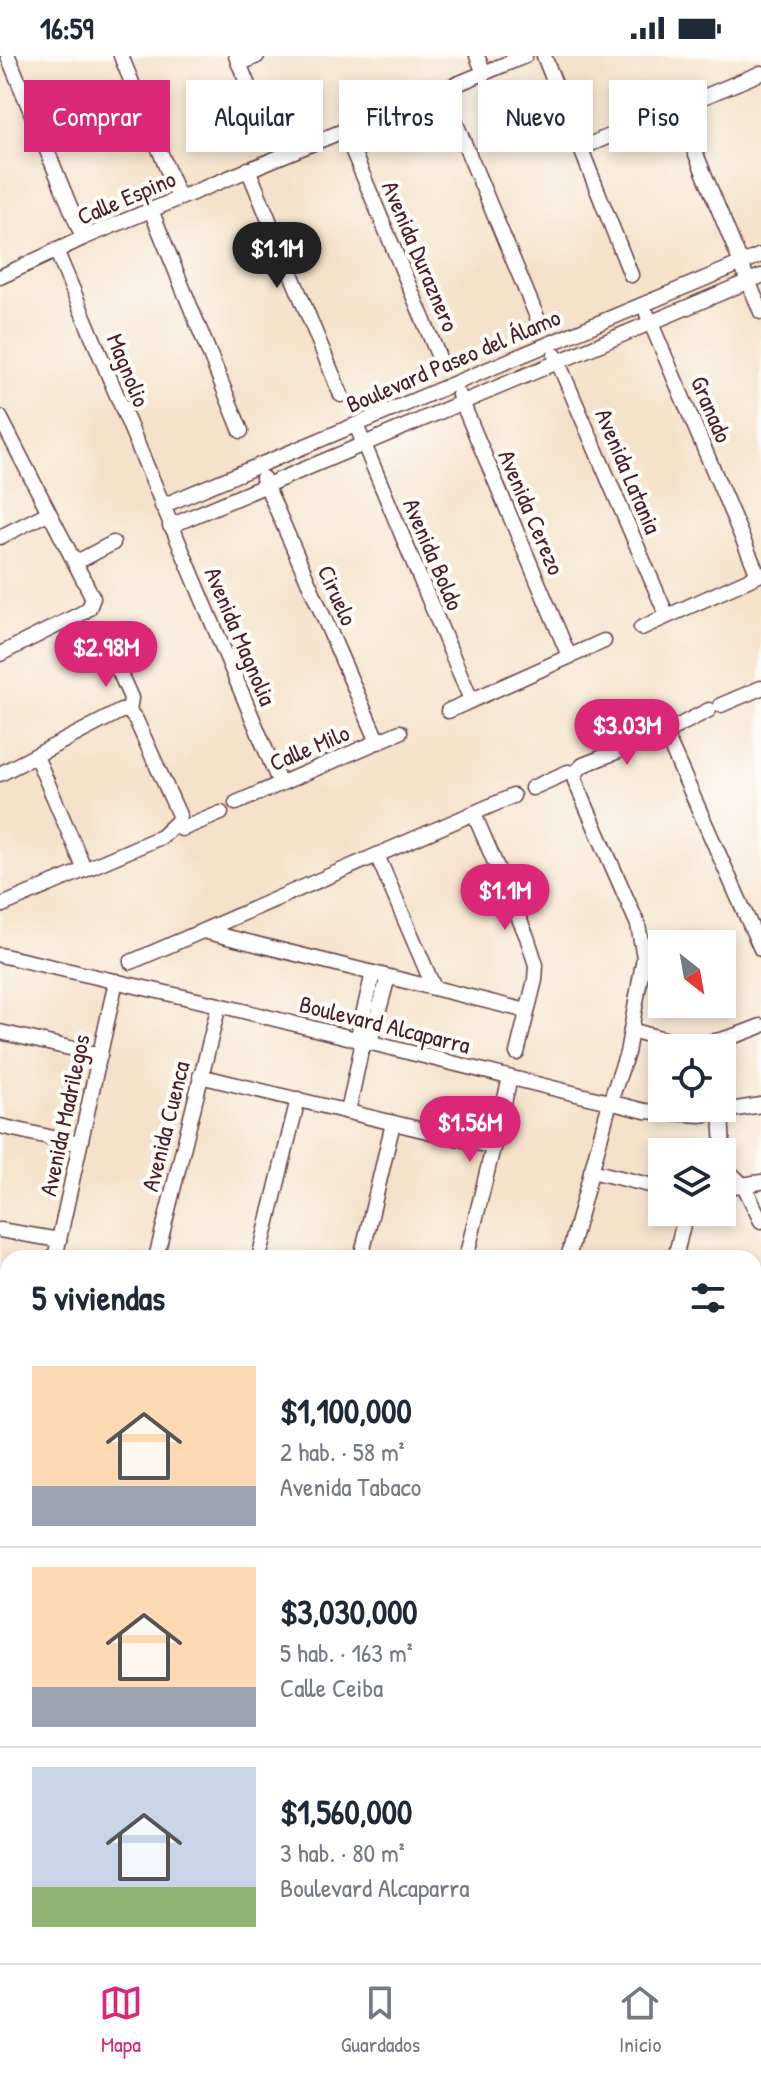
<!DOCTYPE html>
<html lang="es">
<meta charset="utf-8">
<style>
body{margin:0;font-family:"Patrick Hand",sans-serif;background:#f6f6f7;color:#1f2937;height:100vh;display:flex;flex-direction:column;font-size:30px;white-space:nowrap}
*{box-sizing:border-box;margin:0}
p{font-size:26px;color:#747a83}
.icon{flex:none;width:44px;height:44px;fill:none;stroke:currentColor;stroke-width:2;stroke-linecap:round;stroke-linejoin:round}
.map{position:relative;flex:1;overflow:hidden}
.sheet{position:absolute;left:0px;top:1194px;width:762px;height:714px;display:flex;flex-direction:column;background:#fff;border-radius:24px 24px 0 0;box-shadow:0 4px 12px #0003}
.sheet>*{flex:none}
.guide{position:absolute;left:24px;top:24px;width:714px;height:72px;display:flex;gap:16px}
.needle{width:52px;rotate:149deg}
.buttons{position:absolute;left:648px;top:874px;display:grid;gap:16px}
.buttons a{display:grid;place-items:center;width:88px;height:88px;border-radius:0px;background:#fff;box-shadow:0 4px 12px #0003;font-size:40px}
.price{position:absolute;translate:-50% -68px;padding:0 18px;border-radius:28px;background:#db2777;color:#fff;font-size:26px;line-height:52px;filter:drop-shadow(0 2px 4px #0008)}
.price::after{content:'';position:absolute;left:50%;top:48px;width:24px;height:18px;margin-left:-12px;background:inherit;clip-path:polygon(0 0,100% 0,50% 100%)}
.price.selected{background:#222;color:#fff}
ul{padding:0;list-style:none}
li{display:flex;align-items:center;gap:24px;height:200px;padding:0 32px}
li+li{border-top:2px solid #e0e1e3}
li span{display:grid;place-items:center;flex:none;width:224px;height:160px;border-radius:0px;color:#555}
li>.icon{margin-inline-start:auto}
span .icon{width:96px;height:96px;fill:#fffc;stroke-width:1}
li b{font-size:34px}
h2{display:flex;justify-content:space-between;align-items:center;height:96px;padding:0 32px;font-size:34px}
.tag{padding:0 28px;border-radius:0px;background:#fff;box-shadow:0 4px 12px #0003;font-size:28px;line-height:72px}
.tag.selected{background:#db2777;color:#fff}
.status{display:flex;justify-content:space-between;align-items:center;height:56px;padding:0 40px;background:#fff;direction:ltr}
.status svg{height:22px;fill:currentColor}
.tab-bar{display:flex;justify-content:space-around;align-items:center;height:112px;border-top:2px solid #e0e1e3;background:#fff;font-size:22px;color:#747a83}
.tab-bar a{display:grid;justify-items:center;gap:4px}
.tab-bar .selected{color:#db2777}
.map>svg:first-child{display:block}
.park{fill:url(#park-crowns);stroke:#687457;stroke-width:2}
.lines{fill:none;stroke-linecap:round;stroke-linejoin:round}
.canal{stroke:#60b5dc;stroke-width:16}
.minor-casing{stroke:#643c43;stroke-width:17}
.tertiary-casing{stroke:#643c43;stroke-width:19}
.path{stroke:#643c43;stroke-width:3;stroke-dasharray:6 6;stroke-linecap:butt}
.minor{stroke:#fff;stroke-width:14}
.tertiary{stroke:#fff;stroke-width:16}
.labels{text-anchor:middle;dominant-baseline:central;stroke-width:8;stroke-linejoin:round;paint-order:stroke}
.street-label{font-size:24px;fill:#4a1f2b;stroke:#fdfcf7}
</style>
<div class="status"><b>16:59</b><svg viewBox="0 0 49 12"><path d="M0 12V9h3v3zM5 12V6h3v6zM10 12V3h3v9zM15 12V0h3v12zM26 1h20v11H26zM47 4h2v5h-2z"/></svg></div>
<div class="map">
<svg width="761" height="1907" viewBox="0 0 761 1907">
<defs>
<pattern id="park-crowns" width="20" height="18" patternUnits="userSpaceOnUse" patternTransform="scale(2)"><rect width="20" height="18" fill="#87ca83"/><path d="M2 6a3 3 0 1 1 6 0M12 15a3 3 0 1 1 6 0" fill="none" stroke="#76ad71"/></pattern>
</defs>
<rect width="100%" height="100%" fill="#fdfcf7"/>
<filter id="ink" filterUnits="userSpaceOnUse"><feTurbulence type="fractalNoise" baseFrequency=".0125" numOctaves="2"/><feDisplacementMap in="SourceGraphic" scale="16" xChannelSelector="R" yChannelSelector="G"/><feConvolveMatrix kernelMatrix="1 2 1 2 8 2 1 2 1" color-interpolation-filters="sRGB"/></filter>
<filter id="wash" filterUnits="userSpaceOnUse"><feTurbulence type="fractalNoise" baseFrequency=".006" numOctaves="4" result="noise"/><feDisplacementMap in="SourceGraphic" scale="32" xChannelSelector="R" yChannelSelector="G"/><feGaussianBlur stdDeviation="1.8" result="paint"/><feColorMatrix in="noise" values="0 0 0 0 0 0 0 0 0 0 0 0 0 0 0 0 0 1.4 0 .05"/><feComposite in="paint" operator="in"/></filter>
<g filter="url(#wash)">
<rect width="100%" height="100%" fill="#f6e2ca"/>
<path class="park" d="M321,1900H425L410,1907H305Z"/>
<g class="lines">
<g class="canal">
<path d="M0,1309H8"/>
<path d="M754,1483L761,1485"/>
<path d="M0,1806L8,1822"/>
<path d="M46,1900L50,1907"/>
</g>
</g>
</g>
<g filter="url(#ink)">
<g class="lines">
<defs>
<g id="minor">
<path d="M8,0L83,182"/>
<path d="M121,0L179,142"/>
<path d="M236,0L255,46"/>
<path d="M477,0L484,17"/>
<path d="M544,0L631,219"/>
<path d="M239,8L257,0"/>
<path d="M442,34L537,261"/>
<path d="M677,52L761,256"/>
<path d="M344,74L438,299"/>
<path d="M581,92L761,17"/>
<path d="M248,113L341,339"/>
<path d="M151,154L241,375"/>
<path d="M56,194L280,728"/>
<path d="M0,221L83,182L525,0"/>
<path d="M647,258L758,519"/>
<path d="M555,299L667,560"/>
<path d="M459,339L569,600"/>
<path d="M0,361L93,542L89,552L82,557L0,598"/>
<path d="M356,369L471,644"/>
<path d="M263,422L378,686"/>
<path d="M162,450L761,199"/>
<path d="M170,470L761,220"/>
<path d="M0,481L48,457"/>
<path d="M75,507L113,487"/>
<path d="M641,572L761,518"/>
<path d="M721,649L761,632"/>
<path d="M448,655L604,585"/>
<path d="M662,678L668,684L761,893"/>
<path d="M36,700L85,814"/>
<path d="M0,718L121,655H129"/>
<path d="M532,732L568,716L575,717L583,709L662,678L709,654"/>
<path d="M236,747L400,676"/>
<path d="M474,758L527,881L536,909L535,924L517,997"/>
<path d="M175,770L182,773L221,757"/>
<path d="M377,799L434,932"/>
<path d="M0,850L161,781L178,765L179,759L136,664L129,655L131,642L115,606"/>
<path d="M203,875L527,955"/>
<path d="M0,899L219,949L645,1055L700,1059L761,1049"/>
<path d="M131,906L513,740"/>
<path d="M631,974C689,991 704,993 761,970"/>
<path d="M0,976L100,999"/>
<path d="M357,984L373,917"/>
<path d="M370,987L388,921"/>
<path d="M200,1020L493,1091"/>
<path d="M348,1056L363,985"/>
<path d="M721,1056L724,1111L744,1130L761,1165"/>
<path d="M0,1070L80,1088"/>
<path d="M591,1115L662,1132"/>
<path d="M722,1132L761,1126"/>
<path d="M0,1174L59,1184"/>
<path d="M55,1202L116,925"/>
<path d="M156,1202L219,949"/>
<path d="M259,1202L298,1043"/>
<path d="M361,1202L393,1067"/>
<path d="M466,1202L510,1022"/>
<path d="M568,1202L610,1046L627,997L644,901L638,869L575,725V717"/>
<path d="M675,1202L686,1156"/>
<path d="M754,1289L761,1263"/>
<path d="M754,1376L761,1378"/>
<path d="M1,1464L8,1460"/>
<path d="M0,1521L8,1536"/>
<path d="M754,1875L761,1871"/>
<path d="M718,1900L721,1907"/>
</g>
<g id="tertiary">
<path d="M754,1702L761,1699"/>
<path d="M754,1747L761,1743"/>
<path d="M458,1900L462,1907"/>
<path d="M543,1900L546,1907"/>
<path d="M269,1907L285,1900"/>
<path d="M428,1907L442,1900"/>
</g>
</defs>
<use href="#minor" class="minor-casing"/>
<use href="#tertiary" class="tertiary-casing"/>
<path class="path" d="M0,1231L8,1233"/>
<use href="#minor" class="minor"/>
<use href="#tertiary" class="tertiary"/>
</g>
</g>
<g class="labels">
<g class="street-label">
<text transform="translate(126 141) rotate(-23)">Calle Espino</text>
<text transform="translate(421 200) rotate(67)">Avenida Duraznero</text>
<text transform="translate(453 304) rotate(-23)">Boulevard Paseo del Álamo</text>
<text transform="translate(129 314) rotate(68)">Magnolio</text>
<text transform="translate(712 353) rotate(67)">Granado</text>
<text transform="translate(629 415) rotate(67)">Avenida Latania</text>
<text transform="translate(532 456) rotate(67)">Avenida Cerezo</text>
<text transform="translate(434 498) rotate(67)">Avenida Boldo</text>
<text transform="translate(338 539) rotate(66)">Ciruelo</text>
<text transform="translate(241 580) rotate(67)">Avenida Magnolia</text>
<text transform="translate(309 691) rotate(-23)">Calle Milo</text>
<text transform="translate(385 968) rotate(14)">Boulevard Alcaparra</text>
<text transform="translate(64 1059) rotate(-78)">Avenida Madrilegos</text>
<text transform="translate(165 1070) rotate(-76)">Avenida Cuenca</text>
</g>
</g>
</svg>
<div class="buttons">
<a><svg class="needle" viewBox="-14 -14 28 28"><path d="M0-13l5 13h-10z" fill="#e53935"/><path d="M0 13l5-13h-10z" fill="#747a83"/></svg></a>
<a><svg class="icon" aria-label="locate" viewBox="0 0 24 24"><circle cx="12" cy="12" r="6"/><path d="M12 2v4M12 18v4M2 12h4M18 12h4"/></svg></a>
<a><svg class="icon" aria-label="layers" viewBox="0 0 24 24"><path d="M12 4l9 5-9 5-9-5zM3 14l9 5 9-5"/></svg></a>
</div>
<b class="price selected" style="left:277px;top:234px">$1.1M</b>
<b class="price" style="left:106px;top:633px">$2.98M</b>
<b class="price" style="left:627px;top:711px">$3.03M</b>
<b class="price" style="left:505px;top:876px">$1.1M</b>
<b class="price" style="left:470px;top:1108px">$1.56M</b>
<div class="guide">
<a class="tag selected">Comprar</a>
<a class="tag">Alquilar</a>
<a class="tag">Filtros</a>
<a class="tag">Nuevo</a>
<a class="tag">Piso</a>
</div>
<section class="sheet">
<h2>5 viviendas<svg class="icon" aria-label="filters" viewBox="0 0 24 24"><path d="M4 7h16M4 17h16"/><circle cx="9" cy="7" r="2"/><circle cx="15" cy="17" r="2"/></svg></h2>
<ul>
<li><span style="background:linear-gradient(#ffd9b3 75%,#9aa5b1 0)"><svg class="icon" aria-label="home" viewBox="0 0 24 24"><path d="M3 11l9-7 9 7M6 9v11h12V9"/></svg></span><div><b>$1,100,000</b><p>2 hab. · 58 m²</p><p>Avenida Tabaco</p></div></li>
<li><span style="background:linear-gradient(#ffd9b3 75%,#9aa5b1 0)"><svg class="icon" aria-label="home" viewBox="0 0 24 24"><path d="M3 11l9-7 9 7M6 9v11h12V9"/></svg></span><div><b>$3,030,000</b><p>5 hab. · 163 m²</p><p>Calle Ceiba</p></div></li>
<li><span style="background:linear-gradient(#c9d6e8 75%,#8fb573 0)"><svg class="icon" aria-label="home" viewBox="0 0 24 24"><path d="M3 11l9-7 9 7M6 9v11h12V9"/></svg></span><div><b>$1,560,000</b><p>3 hab. · 80 m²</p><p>Boulevard Alcaparra</p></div></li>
</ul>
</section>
</div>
<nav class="tab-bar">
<a class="selected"><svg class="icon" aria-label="map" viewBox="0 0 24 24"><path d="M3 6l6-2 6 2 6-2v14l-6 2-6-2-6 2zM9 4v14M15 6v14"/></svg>Mapa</a>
<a><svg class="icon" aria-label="saved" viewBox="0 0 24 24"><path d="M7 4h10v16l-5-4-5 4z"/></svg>Guardados</a>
<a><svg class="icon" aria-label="home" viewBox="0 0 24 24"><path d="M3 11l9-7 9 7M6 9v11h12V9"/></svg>Inicio</a>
</nav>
